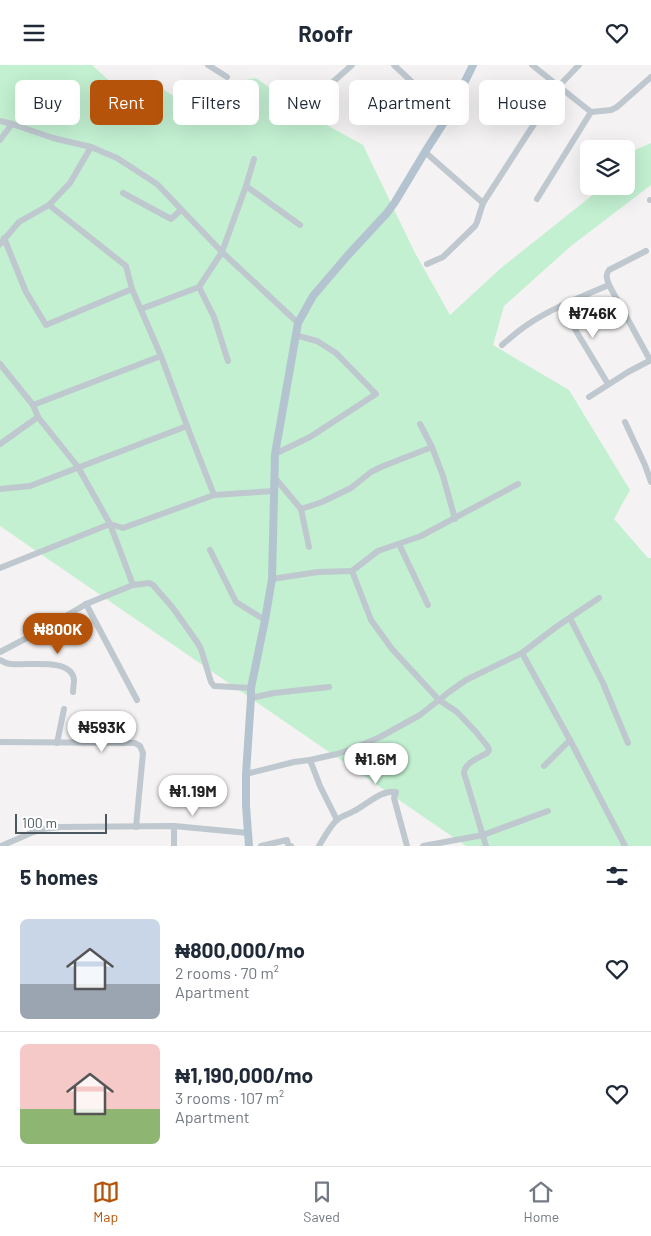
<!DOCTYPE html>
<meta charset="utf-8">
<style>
body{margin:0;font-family:Barlow,sans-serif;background:#f2f2f3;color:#1f2937;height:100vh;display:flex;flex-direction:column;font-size:19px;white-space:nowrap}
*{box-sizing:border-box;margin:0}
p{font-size:16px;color:#747a83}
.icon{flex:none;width:28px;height:28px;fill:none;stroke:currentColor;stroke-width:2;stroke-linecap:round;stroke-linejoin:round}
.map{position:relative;height:781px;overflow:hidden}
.sheet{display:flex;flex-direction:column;background:#fff;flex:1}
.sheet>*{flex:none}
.banner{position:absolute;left:15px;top:15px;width:621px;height:45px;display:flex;gap:10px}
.controls{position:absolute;left:580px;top:75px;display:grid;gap:10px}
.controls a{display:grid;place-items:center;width:55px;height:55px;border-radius:8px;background:#fff;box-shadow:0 5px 20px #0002;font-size:25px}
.scale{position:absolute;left:15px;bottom:12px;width:92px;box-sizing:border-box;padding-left:5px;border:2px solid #4a5760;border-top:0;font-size:14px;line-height:18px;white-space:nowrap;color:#4a5760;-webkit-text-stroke:4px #fff;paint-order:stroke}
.price{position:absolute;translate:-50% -42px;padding:0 11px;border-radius:18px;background:#fff;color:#222;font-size:16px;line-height:32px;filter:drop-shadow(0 1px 2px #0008)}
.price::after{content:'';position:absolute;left:50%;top:30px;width:15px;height:11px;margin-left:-8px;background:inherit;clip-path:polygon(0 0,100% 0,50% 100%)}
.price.selected{background:#b45309;color:#fff}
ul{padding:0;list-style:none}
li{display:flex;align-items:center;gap:15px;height:125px;padding:0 20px}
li+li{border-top:1px solid #e0e1e3}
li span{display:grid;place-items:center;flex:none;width:140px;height:100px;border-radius:8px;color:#555}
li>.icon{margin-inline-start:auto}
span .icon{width:60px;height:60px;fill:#fffc;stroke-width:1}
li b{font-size:21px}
h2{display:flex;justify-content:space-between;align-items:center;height:60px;padding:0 20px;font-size:21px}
.pill{padding:0 18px;border-radius:8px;background:#fff;box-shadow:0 5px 20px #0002;font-size:18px;line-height:45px}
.pill.selected{background:#b45309;color:#fff}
header{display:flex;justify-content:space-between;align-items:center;height:65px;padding:0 20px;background:#fff;font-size:22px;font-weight:700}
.menu{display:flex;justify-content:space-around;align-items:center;height:70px;border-top:1px solid #e0e1e3;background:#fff;font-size:14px;color:#747a83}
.menu a{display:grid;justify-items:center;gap:2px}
.menu .selected{color:#b45309}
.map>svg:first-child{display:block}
.green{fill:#c3f0d1}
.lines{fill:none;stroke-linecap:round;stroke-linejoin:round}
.minor{stroke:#bec8ce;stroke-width:6}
.major{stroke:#b3c4d0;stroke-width:8}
</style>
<header><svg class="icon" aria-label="menu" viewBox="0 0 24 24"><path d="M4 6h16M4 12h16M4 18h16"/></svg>Roofr<svg class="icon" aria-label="heart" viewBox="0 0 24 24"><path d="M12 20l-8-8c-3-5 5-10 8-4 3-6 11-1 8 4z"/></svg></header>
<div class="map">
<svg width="651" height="781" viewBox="0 0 651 781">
<rect width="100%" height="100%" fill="#f4f2f2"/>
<path class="green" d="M0,0H92L129,34L155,19L204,50L240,16L256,13L305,48L363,80L414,186L450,250L501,203L604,121H626V89L651,78V120L571,181L504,241L493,280L569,325L630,425L614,454L648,493H651V781H466L0,461Z"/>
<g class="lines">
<g class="minor">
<path d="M208,0L227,12"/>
<path d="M394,0L411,16"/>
<path d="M532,0L591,47L611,45L617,42L651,12"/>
<path d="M325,24L352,0"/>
<path d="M0,56L12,59L53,73L91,82L117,93L157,119L222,187L298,258"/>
<path d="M0,75L12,59"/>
<path d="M425,87L483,138"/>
<path d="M246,121L300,160"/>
<path d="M123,128L171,154L181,145"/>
<path d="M537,134L591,47"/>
<path d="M650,135H651"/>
<path d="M49,140L126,201L132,224"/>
<path d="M4,173L26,227L46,260L132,224L161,291L187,361L214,430"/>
<path d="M0,179L19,157L49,140L70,118L91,82"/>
<path d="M646,186L609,205C605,210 607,214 609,220L650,295"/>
<path d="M427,199L443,192L475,161L477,157L483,138L558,22L579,0"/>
<path d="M199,222L214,252L228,296"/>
<path d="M561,241L608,319"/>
<path d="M141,244L199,222L222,187L246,121L254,94"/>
<path d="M502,280C510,273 518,266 527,260C552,243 581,232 609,220"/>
<path d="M0,299L33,340L38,352L78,402L110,459L133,520L86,539L46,563L0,587"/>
<path d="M589,332L628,307L651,295"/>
<path d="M33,340L161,291"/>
<path d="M625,357L645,400L651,417"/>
<path d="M420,359L432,382L443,411L455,454"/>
<path d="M0,379L38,352"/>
<path d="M275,389L310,372L376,329L336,288L317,276L295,270"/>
<path d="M275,413L301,444L309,482"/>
<path d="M0,424L30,421L187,361"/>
<path d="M301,444L322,437L351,423L371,407L381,402L432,382"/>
<path d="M399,479L428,540"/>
<path d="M210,485L236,537L265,555"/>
<path d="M0,503L110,459L123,463L214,430L274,426"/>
<path d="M272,514L318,507L352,506"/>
<path d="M133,520L149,518L153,520L173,543L197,577L201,584L211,617L214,621L251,623"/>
<path d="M86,539L137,635"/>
<path d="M570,553L603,618L628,678"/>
<path d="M522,588L570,675L625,781"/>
<path d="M0,595C4,597 7,599 11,599C27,601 72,592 74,615C74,619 73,623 73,627"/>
<path d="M251,633L274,628L329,622"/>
<path d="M0,677L135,678L140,681L143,688L136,762"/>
<path d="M57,678L64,644"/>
<path d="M310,695L320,721L337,755"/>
<path d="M544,701L570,675"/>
<path d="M246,709L294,697L310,695L337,689L352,684L380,672L420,650L449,627L466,615L522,588L556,562L599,533"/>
<path d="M1,781L31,768L43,764L60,762L174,761L248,768"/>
<path d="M174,781V761"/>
<path d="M261,781L287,775L288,779L291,781"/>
<path d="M319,781C323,774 331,760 337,755C341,751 349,749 354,746C366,740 382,724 396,727L394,733L407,781"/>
<path d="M423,781L483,770L548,746"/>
<path d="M486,781L464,708C465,697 479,693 487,688L489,685L488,682L476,667L457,647L439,635L392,584L371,555L352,506L378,486L421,471L518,419"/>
</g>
<path class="major" d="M249,781L246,741V709L251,633V623L265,555L272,514L275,389L298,258L313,231L349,189L387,148L395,137L425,87L448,51L473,0"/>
</g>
</svg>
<div class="controls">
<a><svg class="icon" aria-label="layers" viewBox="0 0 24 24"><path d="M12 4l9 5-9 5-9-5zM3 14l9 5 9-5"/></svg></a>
</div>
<div class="scale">100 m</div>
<b class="price" style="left:593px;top:274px">₦746K</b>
<b class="price selected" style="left:58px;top:590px">₦800K</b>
<b class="price" style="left:102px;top:688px">₦593K</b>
<b class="price" style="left:376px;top:720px">₦1.6M</b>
<b class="price" style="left:193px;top:752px">₦1.19M</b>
<div class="banner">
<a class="pill">Buy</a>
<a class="pill selected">Rent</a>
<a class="pill">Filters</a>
<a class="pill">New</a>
<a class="pill">Apartment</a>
<a class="pill">House</a>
</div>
</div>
<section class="sheet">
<h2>5 homes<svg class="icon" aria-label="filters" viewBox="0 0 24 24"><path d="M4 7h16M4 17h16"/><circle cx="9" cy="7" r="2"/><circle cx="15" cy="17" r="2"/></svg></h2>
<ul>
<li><span style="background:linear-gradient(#c9d6e8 65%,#9aa5b1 0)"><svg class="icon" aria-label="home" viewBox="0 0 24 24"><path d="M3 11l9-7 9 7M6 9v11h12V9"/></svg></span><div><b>₦800,000/mo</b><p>2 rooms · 70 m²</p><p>Apartment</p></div><svg class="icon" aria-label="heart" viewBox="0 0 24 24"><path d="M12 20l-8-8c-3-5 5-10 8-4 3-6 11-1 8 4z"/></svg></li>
<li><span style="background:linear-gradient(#f6c9c9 65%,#8fb573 0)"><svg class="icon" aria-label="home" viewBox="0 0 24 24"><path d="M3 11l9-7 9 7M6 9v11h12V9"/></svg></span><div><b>₦1,190,000/mo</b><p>3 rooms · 107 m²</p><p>Apartment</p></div><svg class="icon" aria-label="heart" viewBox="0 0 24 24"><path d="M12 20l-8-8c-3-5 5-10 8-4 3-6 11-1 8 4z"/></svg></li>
</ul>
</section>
<nav class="menu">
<a class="selected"><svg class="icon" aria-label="map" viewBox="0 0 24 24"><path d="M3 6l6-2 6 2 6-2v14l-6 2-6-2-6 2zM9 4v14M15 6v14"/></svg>Map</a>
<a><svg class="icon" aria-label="saved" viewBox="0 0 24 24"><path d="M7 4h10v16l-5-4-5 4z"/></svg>Saved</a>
<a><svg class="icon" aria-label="home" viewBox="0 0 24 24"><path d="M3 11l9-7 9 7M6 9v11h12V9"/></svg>Home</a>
</nav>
